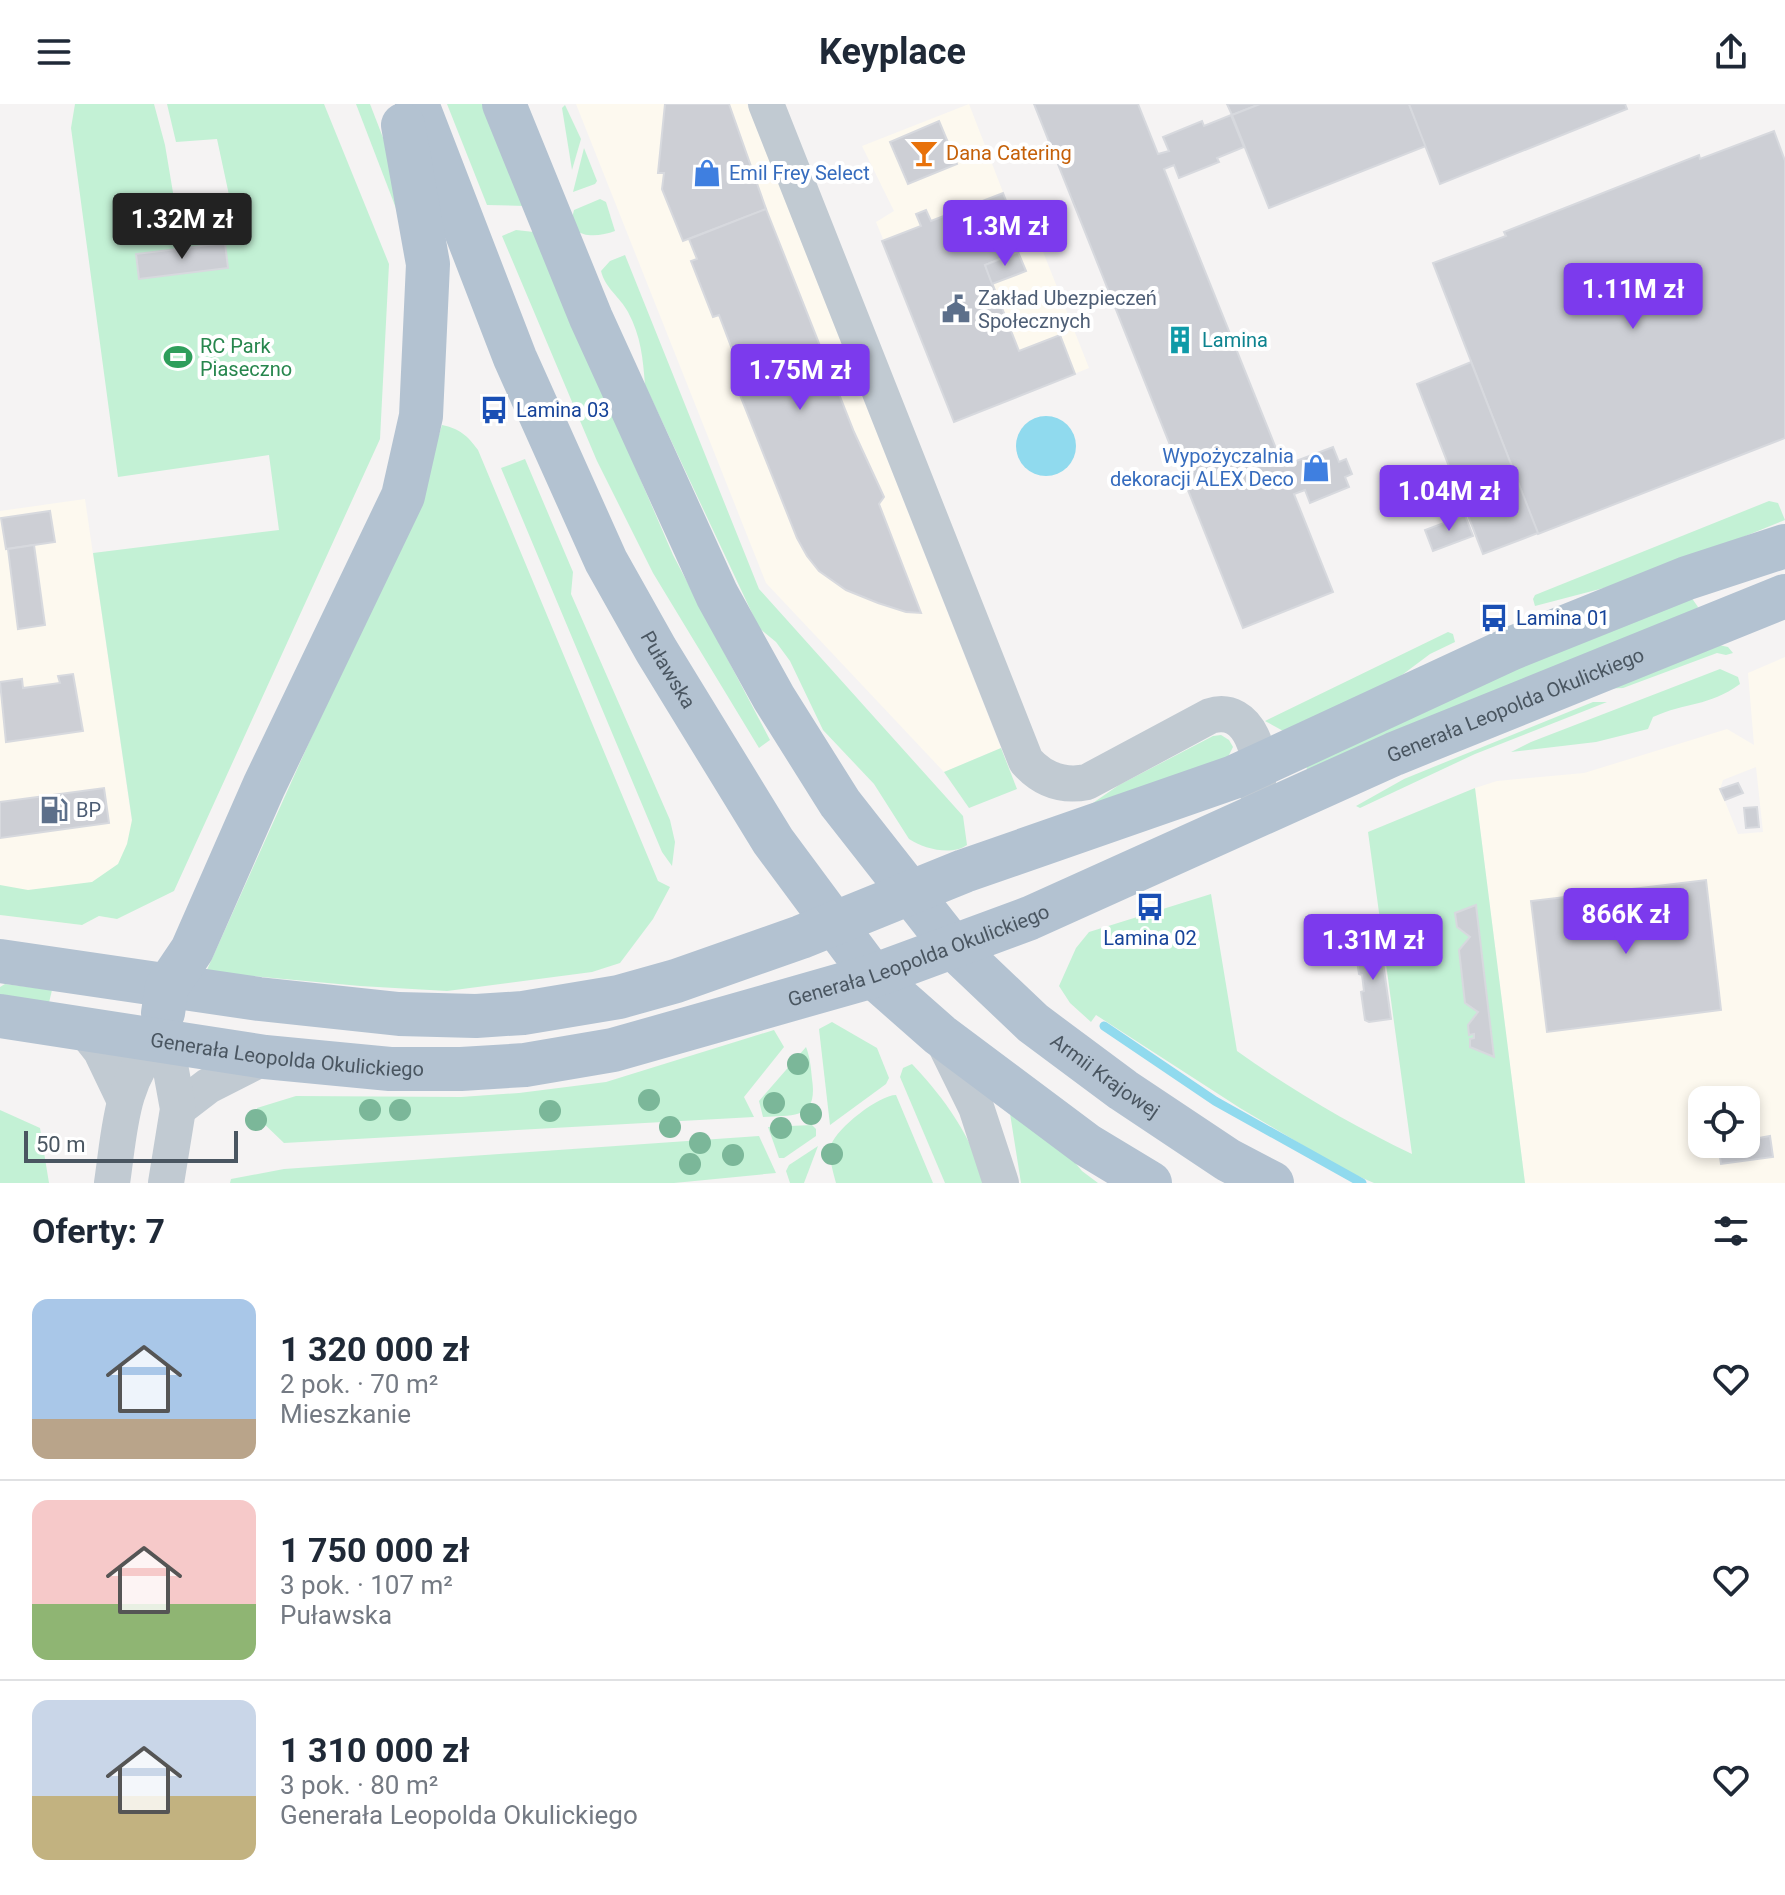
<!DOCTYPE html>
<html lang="pl">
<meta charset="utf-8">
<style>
body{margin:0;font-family:Roboto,sans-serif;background:#f2f2f3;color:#1f2937;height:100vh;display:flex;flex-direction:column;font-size:30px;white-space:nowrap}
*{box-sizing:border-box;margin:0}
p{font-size:26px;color:#747a83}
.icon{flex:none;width:44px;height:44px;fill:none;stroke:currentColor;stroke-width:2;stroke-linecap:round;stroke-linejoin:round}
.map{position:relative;height:1079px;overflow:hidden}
.side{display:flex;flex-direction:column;background:#fff;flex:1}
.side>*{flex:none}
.fabs{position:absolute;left:1688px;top:982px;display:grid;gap:16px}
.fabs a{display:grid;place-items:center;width:72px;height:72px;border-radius:16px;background:#fff;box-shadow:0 4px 12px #0003;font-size:40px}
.scale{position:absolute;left:24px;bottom:20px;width:214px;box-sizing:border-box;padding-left:8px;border:4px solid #4a5661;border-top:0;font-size:22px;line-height:28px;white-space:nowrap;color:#4a5661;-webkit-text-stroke:6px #fff;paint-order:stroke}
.price{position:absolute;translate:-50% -68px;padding:0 18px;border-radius:8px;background:#7c3aed;color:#fff;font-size:26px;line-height:52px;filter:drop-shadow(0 2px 4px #0008)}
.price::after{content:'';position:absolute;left:50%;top:48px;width:24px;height:18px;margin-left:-12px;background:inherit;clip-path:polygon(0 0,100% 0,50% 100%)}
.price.active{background:#222;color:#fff}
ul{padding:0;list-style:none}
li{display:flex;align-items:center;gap:24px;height:200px;padding:0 32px}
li+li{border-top:2px solid #e0e1e3}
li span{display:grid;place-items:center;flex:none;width:224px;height:160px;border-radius:16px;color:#555}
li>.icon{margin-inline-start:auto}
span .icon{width:96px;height:96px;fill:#fffc;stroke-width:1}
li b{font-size:34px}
h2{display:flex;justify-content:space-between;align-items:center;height:96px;padding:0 32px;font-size:34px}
header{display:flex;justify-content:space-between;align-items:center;height:104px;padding:0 32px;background:#fff;font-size:36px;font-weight:700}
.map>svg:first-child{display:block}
.commercial{fill:#fdf9ef;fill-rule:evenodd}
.green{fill:#c3f1d5}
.water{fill:#90daee}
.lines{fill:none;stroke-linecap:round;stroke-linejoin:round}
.stream{stroke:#90daee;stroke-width:9}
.building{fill:#cdcfd5;stroke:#d7d9de;stroke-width:2}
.minor{stroke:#c1cad2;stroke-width:36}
.major{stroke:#b3c2d1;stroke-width:44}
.tree{fill:#7bb799}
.labels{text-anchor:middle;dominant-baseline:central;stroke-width:8;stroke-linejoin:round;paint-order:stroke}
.food-label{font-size:20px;fill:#c56008;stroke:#fff;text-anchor:start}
.shop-label{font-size:20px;fill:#366cbe;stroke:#fff;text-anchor:start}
.service-label{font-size:20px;fill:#4e5e75;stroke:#fff;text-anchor:start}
.culture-label{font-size:20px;fill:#0d838f;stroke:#fff;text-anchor:start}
.leisure-label{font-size:20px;fill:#27864d;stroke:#fff;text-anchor:start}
.transit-label{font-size:20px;fill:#164399;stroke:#fff;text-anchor:start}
.street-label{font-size:20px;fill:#4a5661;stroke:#fff}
</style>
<header><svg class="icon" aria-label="menu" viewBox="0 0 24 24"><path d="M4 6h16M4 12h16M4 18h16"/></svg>Keyplace<svg class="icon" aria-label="share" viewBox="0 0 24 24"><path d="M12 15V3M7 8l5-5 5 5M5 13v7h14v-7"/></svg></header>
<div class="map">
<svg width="1785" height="1079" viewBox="0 0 1785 1079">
<rect width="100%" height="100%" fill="#f5f3f3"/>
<g class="commercial">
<path d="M576,0H747L1001,644L944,668L766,479Z"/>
<path d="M969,0L1025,145L1040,140L1089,264L954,318L882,137L883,135L876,118L894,107L862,42Z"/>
<path d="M85,395L144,801L117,815L99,812L82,821L0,811V407Z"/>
<path d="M1785,553V1079H1525L1475,684L1497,677L1584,669L1727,625L1754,641L1748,569ZM1756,663L1763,728L1738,730L1720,685L1723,676ZM1702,996H1746V1040H1702Z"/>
</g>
<g class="green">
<path d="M75,0H154L165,41L182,142L238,133L217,35L176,38L167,0H324L389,160L380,335L174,787L117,815L99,812L82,821L0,811V781L28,786L92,778L118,760L127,740L132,716L93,449L279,426L269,351L118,373L71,24Z"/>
<path d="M356,0H370L392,57L402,120Z"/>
<path d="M447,0H488L526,102L487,101Z"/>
<path d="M565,1L581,35L572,66L562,4Z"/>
<path d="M584,44L597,77L595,80L573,88Z"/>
<path d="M600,95L606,98L615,127C597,134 565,136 574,106Z"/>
<path d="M516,126L534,128L673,451L770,636L759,644L653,469L597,357L502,132Z"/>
<path d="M625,151L759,485L963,712L967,741C952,752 924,745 909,735L874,680L823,626L790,557L776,538L759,524L645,281C643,255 641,232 628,208C620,193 605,184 601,167L610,157Z"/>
<path d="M442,321C460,325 467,331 478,346L658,777L670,783L653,815L620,859L592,868L447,887L360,882L206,868L418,396Z"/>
<path d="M525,355L573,468L571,490L670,716L675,738L672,762L662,748L501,364Z"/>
<path d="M1769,397L1778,399L1785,416L1642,474L1535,502L1533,495L1535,491Z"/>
<path d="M1691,493L1698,503L1696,507L1307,666L1306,660L1442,594Z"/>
<path d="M1448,528L1453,530L1455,538L1430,550L1398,574L1285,628L1265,617Z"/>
<path d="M1719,541L1728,543L1733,549L1726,551L1717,549L1623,584L1599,585Z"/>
<path d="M1720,565L1738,573L1740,580C1708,603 1686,598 1653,613L1648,625L1596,638L1511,648L1531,638Z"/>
<path d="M1593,598H1607L1475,650L1360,704L1356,702L1404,675Z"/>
<path d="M1221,631L1229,636L1233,643L1228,653L1090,701L1119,681L1213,632Z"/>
<path d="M1001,644L1017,685L969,704L944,668Z"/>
<path d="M1475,684L1525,1079H1374L1346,1067L1240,1004L1096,911L1091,918L1070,899L1059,882L1076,844L1089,828L1211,790L1237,947C1293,987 1350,1020 1412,1050L1368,728Z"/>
<path d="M5,880L52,886L48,903L0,895V883Z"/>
<path d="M832,918L877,944L889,974L886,980L830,1021L819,925Z"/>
<path d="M774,926L784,943L744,993L754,1013L284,1039L258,1014L257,1004L296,992L461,993L519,989L606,978Z"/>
<path d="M806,943C810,953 811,964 812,975C818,1015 795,1011 763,1013L759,997Z"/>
<path d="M912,960C946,996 971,1032 985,1079H945L900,973L903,964Z"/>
<path d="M896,991L933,1079H836C833,1067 828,1053 831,1041C837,1024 879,991 896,991Z"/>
<path d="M1008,997L1048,1026L1082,1067L1098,1079H1021Z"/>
<path d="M0,1006L40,1024L49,1079H0Z"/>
<path d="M812,1021L816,1025V1032L784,1054H779L768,1023Z"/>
<path d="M759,1032L776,1069L674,1079H230L231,1075L284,1065Z"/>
<path d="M818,1042L804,1079H790L786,1067L789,1061Z"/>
</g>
<circle class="water" cx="1046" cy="342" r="30"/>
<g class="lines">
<path class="stream" d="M1104,922L1215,997L1362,1079"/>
</g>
<g class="building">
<path d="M665,0H729L766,105L683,137L662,85L664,69H658Z"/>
<path d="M1034,0H1138L1158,50L1169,47L1163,33L1202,17L1204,22L1231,11L1244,43L1217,54L1219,58L1179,74L1174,61L1164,65L1283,362L1333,343L1339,358L1346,355L1352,370L1345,373L1349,383L1310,399L1305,386L1294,390L1333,488L1243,524Z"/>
<path d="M1227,0H1260L1232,11Z"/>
<path d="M1260,0H1409L1426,42L1269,104L1232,11Z"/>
<path d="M1409,0H1625L1627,5L1440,80Z"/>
<path d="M939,17L957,60L908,80L890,38Z"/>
<path d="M1774,27L1785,57V334L1538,430L1433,159L1506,132L1504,128L1699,51L1700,55Z"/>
<path d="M1003,89L1025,145L985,161L1019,247L1060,231L1075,270L954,318L882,137L921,122L916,110L926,106L931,117Z"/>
<path d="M766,105L854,328L884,393L879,400L921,509L906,508L878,499L846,486L819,467L807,452L797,434L740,291L748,287L719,211L713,213L691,157L697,155L689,135Z"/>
<path d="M225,139L228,164L139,175L136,150Z"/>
<path d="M1018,148L1026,167L992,180L985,161Z"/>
<path d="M1471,258L1538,429L1483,450L1417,280Z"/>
<path d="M50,407L55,438L6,445L1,414Z"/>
<path d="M1465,411L1473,432L1433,447L1425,426Z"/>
<path d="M34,441L45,521L18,525L8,445Z"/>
<path d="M73,570L83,627L6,638L0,578L22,575L23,584L60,579L58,572Z"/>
<path d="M1738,679L1743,689L1725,696L1720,685Z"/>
<path d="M104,684L109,719L0,734V698Z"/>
<path d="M1757,703L1759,723L1746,724L1744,704Z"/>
<path d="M1706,776L1721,906L1547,928L1531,797Z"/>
<path d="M1476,801L1494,953L1470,943V935L1474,934V930L1469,931L1468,921L1478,908L1465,899L1459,846L1470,833L1457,823L1455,809Z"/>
<path d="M1380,837L1391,915L1369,918L1365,916L1361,888L1364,887L1362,871L1359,870L1355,843L1358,840Z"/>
<path d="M1756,1015L1759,1034L1770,1032L1773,1053L1721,1060L1718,1040H1746V1016Z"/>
</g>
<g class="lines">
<g class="minor">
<path d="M766,0L1026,657C1042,675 1062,683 1087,678L1210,612C1250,599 1266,656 1256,685"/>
<path d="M83,924L101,947L124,995"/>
<path d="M941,932L976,1003L1001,1079"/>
<path d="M178,1005L208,982L265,953"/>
<path d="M112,1079C120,1025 120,977 159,935L170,961L178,1005L166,1079"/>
</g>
<g class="major">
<path id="s1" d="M417,0L515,254L606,457L656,546L773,737L873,872L940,931L1087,1041L1150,1079"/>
<path id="s2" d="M504,0L591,214L717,491L774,594L840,699L953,843L1033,919L1123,986L1228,1056L1272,1079"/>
<path d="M0,857L259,895L399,910L476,912L523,909L619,893L676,877L801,833L964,767L1234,673L1510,545L1687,474L1785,442"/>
<path d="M163,909L167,883L192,846L264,682L403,392L421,312L428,160L403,21"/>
<path id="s3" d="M0,912L265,953L390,965H461L525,961L613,946L873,872L1030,814L1394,650L1785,492"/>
</g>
</g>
<g class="tree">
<circle cx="798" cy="960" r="11"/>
<circle cx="649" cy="996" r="11"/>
<circle cx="774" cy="999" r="11"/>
<circle cx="370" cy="1006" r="11"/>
<circle cx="400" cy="1006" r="11"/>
<circle cx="550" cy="1007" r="11"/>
<circle cx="811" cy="1010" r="11"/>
<circle cx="256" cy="1016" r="11"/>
<circle cx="670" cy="1023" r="11"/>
<circle cx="781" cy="1024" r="11"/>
<circle cx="700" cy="1039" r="11"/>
<circle cx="832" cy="1050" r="11"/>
<circle cx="733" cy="1051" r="11"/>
<circle cx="690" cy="1060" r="11"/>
</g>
<defs>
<symbol id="bar-bare" viewBox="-9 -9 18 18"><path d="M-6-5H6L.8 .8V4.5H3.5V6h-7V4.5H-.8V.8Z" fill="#e8710a" stroke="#fff" stroke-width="2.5" paint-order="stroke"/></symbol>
<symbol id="shop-bare" viewBox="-9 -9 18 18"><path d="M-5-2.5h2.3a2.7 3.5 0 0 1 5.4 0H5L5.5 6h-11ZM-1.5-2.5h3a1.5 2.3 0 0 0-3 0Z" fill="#3f7fe0" stroke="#fff" stroke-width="2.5" paint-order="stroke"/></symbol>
<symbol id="civic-bare" viewBox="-9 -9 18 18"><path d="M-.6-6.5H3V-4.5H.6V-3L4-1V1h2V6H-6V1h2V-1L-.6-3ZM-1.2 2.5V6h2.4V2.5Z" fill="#5c6f8a" stroke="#fff" stroke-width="2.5" paint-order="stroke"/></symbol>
<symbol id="building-bare" viewBox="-9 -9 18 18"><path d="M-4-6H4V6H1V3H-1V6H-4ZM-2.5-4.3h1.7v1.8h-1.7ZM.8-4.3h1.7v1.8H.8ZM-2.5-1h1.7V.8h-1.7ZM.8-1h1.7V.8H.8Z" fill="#0f9aa8" stroke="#fff" stroke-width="2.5" paint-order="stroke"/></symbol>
<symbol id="stadium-bare" viewBox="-9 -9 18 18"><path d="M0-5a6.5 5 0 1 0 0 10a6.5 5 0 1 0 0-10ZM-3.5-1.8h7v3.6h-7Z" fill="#2e9e5b" stroke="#fff" stroke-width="2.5" paint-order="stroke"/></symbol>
<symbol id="bus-bare" viewBox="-9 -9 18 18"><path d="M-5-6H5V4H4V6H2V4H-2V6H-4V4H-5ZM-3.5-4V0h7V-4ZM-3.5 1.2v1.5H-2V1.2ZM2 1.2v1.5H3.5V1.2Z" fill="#1a4fb4" stroke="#fff" stroke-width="2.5" paint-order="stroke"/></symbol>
<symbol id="fuel-bare" viewBox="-9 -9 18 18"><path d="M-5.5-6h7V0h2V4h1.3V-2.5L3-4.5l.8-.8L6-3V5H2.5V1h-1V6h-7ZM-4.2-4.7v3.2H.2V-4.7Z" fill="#5c6f8a" stroke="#fff" stroke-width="2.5" paint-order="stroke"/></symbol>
</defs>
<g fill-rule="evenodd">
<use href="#bar-bare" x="904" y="29" width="40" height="40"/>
<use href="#shop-bare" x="687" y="49" width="40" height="40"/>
<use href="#civic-bare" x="936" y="185" width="40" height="40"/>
<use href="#building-bare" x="1160" y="216" width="40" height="40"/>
<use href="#stadium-bare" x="158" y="233" width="40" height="40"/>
<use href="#bus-bare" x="474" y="286" width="40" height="40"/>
<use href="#shop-bare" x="1296" y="344" width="40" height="40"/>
<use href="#bus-bare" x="1474" y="494" width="40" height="40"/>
<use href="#fuel-bare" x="34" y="686" width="40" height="40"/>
<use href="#bus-bare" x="1130" y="783" width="40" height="40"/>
</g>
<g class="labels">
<g class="food-label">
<text x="946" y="49">Dana Catering</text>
</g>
<g class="shop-label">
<text x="729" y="69">Emil Frey Select</text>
<text x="1294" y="352" text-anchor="end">Wypożyczalnia<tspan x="1294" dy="23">dekoracji ALEX Deco</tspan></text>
</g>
<g class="service-label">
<text x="978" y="194">Zakład Ubezpieczeń<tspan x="978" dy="23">Społecznych</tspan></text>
<text x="76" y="706">BP</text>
</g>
<g class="culture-label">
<text x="1202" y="236">Lamina</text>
</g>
<g class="leisure-label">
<text x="200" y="242">RC Park<tspan x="200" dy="23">Piaseczno</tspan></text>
</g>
<g class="transit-label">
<text x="516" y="306">Lamina 03</text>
<text x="1516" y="514">Lamina 01</text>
<text x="1150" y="834" text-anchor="middle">Lamina 02</text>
</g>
<g class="street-label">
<text stroke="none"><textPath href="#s1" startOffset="620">Puławska</textPath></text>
<text stroke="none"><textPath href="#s3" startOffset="1586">Generała Leopolda Okulickiego</textPath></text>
<text stroke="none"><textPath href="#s3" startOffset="938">Generała Leopolda Okulickiego</textPath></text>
<text stroke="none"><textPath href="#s3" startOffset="290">Generała Leopolda Okulickiego</textPath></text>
<text stroke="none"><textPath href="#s2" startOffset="1160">Armii Krajowej</textPath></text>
</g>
</g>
</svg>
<div class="fabs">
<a><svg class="icon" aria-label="locate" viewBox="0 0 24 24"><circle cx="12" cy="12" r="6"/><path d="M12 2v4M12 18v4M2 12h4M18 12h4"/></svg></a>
</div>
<div class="scale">50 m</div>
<b class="price active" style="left:182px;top:157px">1.32M zł</b>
<b class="price" style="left:1005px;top:164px">1.3M zł</b>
<b class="price" style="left:1633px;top:227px">1.11M zł</b>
<b class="price" style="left:800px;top:308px">1.75M zł</b>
<b class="price" style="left:1449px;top:429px">1.04M zł</b>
<b class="price" style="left:1626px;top:852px">866K zł</b>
<b class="price" style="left:1373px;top:878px">1.31M zł</b>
</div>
<section class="side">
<h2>Oferty: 7<svg class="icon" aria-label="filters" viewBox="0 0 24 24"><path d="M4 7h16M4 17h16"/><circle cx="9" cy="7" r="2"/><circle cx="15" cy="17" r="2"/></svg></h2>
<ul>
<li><span style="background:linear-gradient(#a9c7e8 75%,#b9a48a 0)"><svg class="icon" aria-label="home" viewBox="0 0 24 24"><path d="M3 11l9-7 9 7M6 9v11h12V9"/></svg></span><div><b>1 320 000 zł</b><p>2 pok. · 70 m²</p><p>Mieszkanie</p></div><svg class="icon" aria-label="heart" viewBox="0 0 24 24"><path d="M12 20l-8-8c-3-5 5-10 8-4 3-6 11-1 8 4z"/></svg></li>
<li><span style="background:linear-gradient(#f6c9c9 65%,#8fb573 0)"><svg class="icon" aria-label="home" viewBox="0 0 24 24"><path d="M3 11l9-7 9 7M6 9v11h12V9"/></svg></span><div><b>1 750 000 zł</b><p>3 pok. · 107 m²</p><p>Puławska</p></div><svg class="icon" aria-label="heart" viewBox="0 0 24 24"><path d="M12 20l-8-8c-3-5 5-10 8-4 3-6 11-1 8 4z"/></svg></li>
<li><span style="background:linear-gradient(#c9d6e8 60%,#c2b280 0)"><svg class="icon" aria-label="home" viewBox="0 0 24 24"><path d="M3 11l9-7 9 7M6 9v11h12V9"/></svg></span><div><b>1 310 000 zł</b><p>3 pok. · 80 m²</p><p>Generała Leopolda Okulickiego</p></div><svg class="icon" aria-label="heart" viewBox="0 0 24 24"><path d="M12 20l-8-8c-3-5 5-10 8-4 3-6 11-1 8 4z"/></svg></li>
</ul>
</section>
